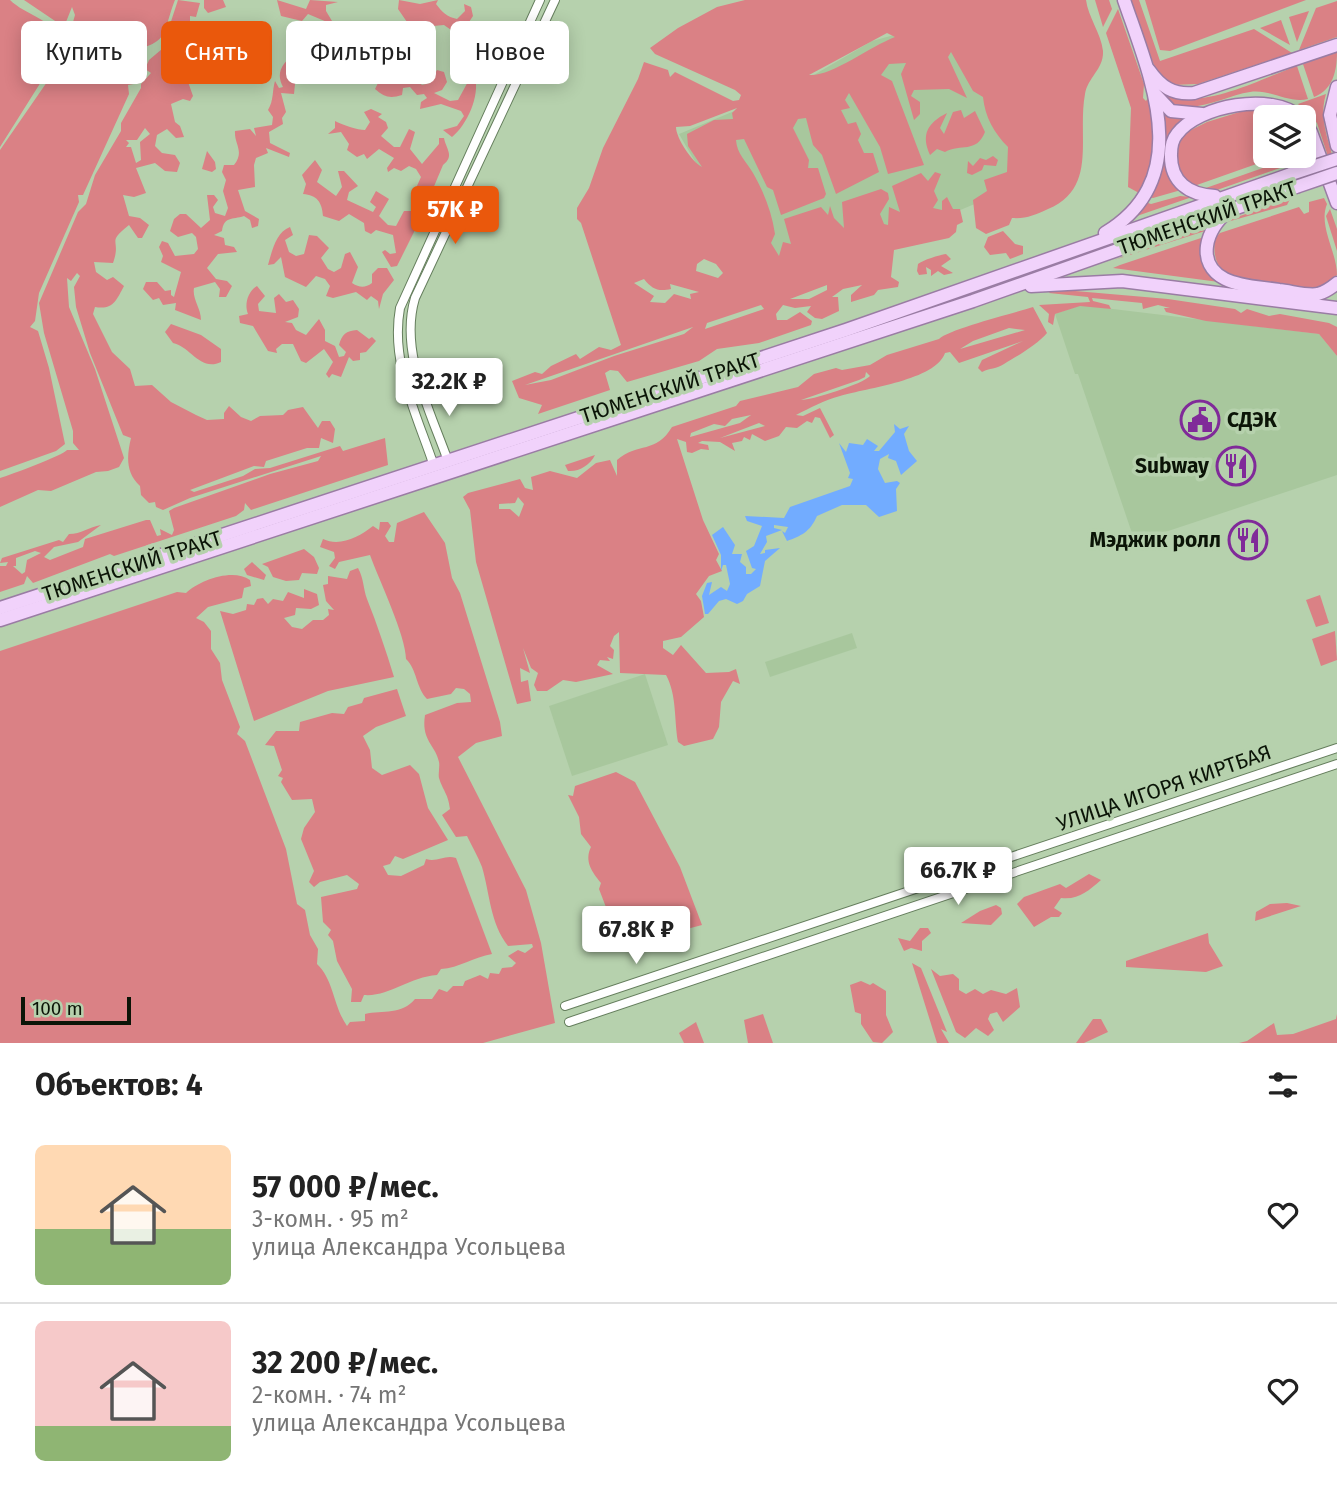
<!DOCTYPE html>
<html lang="ru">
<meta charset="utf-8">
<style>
body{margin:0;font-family:"Fira Sans",sans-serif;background:#f2f2f2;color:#222;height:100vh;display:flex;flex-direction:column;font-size:26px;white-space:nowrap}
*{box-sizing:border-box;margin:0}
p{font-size:23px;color:#767676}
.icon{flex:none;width:38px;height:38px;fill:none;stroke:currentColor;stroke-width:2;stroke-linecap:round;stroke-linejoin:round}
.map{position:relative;height:1043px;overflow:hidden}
.details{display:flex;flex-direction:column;background:#fff;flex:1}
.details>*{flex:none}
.top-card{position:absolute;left:21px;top:21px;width:700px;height:63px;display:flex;gap:14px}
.buttons{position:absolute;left:1253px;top:105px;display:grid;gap:14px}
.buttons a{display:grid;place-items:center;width:63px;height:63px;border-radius:10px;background:#fff;box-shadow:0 4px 18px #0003;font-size:35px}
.scale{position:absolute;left:21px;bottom:18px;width:110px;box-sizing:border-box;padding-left:7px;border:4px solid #0b1407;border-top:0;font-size:19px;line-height:24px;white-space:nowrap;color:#0b1407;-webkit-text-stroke:5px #b6d1ad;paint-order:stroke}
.price{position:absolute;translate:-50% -60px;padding:0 16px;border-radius:7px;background:#fff;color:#222;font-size:23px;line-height:46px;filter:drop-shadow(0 2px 4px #0008)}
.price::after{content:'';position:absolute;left:50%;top:42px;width:21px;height:16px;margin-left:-10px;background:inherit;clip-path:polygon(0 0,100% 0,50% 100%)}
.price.selected{background:#ea580c;color:#fff}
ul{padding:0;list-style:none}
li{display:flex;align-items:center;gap:21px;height:175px;padding:0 35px}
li+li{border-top:2px solid #e0e0e0}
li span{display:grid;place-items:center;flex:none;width:196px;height:140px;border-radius:10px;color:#555}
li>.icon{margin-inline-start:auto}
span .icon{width:84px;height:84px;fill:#fffc;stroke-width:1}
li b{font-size:30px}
h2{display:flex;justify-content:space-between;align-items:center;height:84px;padding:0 35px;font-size:30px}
.chip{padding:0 24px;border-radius:10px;background:#fff;box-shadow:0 4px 18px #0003;font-size:24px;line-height:63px}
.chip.selected{background:#ea580c;color:#fff}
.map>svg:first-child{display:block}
.built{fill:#a8c79d}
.green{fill:#da8185;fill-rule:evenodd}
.water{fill:#72acff}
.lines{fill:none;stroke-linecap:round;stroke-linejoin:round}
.street-casing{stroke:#657e5d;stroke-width:10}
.primary-casing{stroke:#9a7ca4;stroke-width:15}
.street{stroke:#fff;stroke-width:8}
.primary{stroke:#f1d2fb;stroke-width:12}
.primary-bridge-casing{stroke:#9a7ca4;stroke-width:15;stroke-linecap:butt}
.primary-bridge{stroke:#f1d2fb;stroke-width:12}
.labels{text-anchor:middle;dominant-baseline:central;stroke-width:7;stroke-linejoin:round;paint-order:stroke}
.street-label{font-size:21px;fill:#0b1407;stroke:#b6d1ad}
.poi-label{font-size:21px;font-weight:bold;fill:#0b1407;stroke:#b6d1ad;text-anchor:end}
</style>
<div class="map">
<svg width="1337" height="1043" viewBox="0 0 1337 1043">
<rect width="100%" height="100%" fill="#b6d1ad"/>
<g class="built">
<path d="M968,15L1026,182L770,291L679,134L795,86L872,41Z"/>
<path d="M1080,305L1319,334L1337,356V475L1135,542L1078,374H1075L1055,314Z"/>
<path d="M852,633L857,648L770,677L765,662Z"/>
<path d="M645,674L668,745L572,776L549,706Z"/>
</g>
<g class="green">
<path d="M0,0H10C25,15 52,18 59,40L51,66L0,147Z"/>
<path d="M24,0H175C171,9 166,31 162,36C146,58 94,50 84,27L73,22L75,15L72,7L64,27Z"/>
<path d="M178,0L200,3L196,17L190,16V22L184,28L198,66L189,70L187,79L193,96L190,101L183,99L171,104L175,122L180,126L184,137L176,138L167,129L157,135L155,146L162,153L175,155L180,163L177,172L165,171L155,163L136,168L146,193L134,197L123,195L129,216L140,218L149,225L142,238H138L129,225C105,244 122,238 113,263L94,262L96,272L107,280L113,277L124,286C116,301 113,310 95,307L93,314L112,352L130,369L135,386L152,385L171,402L196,415L207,420L224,419V413L229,406L241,417L251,421L260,416L283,415L288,410L303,407L318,428L322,421H330L335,429L333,443L321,438L319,448H307L266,461L264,467L254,466L190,490L194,492L243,476L255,469L270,468L340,446L343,451L385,438L388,465L251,510L245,503L244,510L236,516L114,556L110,554L33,583L27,576L24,584L0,592V566H6L8,562L0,563L2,558L59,540L63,542L69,534C81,534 89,527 101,525L78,542L54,547L44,557L50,560L83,547L85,539L146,520H150L157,536L161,535L160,529L172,535L174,530L169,511L174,508L270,474L318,461L321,456L190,498L163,510L156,507L155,502L149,503L141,495L140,486C125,472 127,455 131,438L123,435L90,353L76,307L74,287L80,276L77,273L71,281L67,278L69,307L95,369L124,458L119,467L108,471L96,472L51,491L38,490L0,507V478C10,475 64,455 67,450H79L73,443V431L44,333L39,303L78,212L86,204L95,175L121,131V123L141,88V84L151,73L145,69L149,60L162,49ZM145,128L150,134L140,142L141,160L136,163L131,147H126L129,143L126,140H137ZM35,551L41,553L27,560L25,572L22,574L13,566H16V558Z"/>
<path d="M204,0H223L226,7L208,13L204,8Z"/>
<path d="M277,0L306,9L310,0L338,2L326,5V11L332,21L327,22L308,14L302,21L281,16Z"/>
<path d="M399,0L420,4L438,0L436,4C442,12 447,17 457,19L465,11L464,4L471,7L473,16L469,22L480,34L494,25H509L498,54L490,55L493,63L488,75L481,72L480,65L487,62L489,54L486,47L475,41L455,50L450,44L454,39V32L444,25L433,26L420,37L417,30L406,29L407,22L398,9Z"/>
<path d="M745,0H1086C1088,17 1101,33 1103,51C1104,69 1088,77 1085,94C1077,138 1098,188 1048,209C1035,215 1026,219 1012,218L1009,225L986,234L976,228L973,200L987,191L984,180L1007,172L1008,147C994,133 985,117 983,97L973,91L951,52L948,57L967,98L949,89L914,90L911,96L920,102V114L914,120L901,74L906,63L889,64L881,75L892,81L924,165L888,174L880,147L849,93L845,100L850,108L841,110L848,124L856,122L861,134L858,140L864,153H873L879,172L836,194L822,155L813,145L806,118L798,119L793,128L809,160L808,168H818L826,194L824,198L781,215L773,190L767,187L744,139L736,140C737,154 746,161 753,173C764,192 772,213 775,234L771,243L779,256L783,242L791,244L784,219L821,207L828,215L830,206L834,218L844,228L842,202L881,189L888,193L889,199L880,214L884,224L888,225L889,207L900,212L892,186L921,173L928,181L935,172L941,174L934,191L938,200L933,208L942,210V201L947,197L953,209H960L963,222L957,225L956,232L949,238L894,250L891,277L899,282L898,287L878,290L874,295L851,302V295L862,285L843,289L832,297H838L839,311L822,319L815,318L807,312L811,306L795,308L783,305L776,314L777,320H787L800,312L812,321L811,325L759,343L717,349L699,361L627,382L618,371L610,370L605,373L610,390L538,414L542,405L519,398L512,381L535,372L542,374L551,366L576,354L580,359L599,347L611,350L621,345L581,223L577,219V208L589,188L603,148L638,79L644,62L668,70L670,77L675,72L733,101L739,100L741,95L735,90L655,54L650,48L678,28L717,7ZM887,33L895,37C869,47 831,77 809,75ZM737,108L732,113L733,119L714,120L687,134L688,146L702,167C692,162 676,138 676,127L690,126ZM704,259L716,264L723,273L718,278L696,271L697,264ZM644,279C652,289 658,292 671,289L670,284L699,292L690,294L691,299L674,294L665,303L650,302L654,296L634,283ZM827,285V290L809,299H790ZM761,305L764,309L705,329L707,323ZM693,327L684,334L614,356L551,380L525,385Z"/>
<path d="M1095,0H1109L1112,9L1103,27Z"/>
<path d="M1131,0H1139L1160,61L1254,29L1292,53L1198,84L1172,85L1157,74Z"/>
<path d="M1145,0H1306L1170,51L1160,50Z"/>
<path d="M1337,1V37L1299,50L1316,8Z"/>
<path d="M1118,9L1144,84L1143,98L1146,101L1149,96C1156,129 1156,164 1139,193L1128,187L1131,108L1106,33Z"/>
<path d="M1309,11L1297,42L1289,17Z"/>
<path d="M1281,20L1290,45L1260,28Z"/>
<path d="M66,41C87,52 111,58 132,64L133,72L143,73L139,83L128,85L129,94L83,195H78L79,202L39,293L35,321L30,327L38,331L49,368L65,444L56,451L0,471V150L56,69L60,44Z"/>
<path d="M408,46L417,57L410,74L422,85L430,83L437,70L444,72L447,82L442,90L434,93L450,101L458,100L470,78L475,77C480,96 467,125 452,137L443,130L457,126L464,116L461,111L441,104L420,109L421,102L427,98L424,94L417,95L410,87L403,88L402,95C390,99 384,97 375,89L381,77L377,73L365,70L361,65L365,61L362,55L365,48L377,56L381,66L391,72L397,60L392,52L396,47Z"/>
<path d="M1337,52C1337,70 1333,90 1314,97L1303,64Z"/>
<path d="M295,53L307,60L297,64L294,94L281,93L286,112L282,118L283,124L269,132L270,143L290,153L289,157L266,148L268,153L256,158L254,165L255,187L238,190L245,211L259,219L258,226L252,228L250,220L244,216C232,220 224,216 222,231L214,235L224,238L225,245L234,247L237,252L218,254L207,268L216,279L227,281L232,286L226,297H219L220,289L215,282L194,288C192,299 201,308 201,320L175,310L176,303L163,305L159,298L153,300L143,289L146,282H157L165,291L171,290V295L174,297L181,272L161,262L163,256L159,247L162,241L168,243L175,256L194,254L198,249L196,237L192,233L178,237L170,231L174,219L180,214H186L201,228L210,220L207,195H214L218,200L213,207L215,213L225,216L228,208L223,191L226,180L222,172L224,165H234C245,151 234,144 235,131L250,129L256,136L254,128L272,125L273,117L268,110C274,100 272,91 275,81L279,88L283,87C275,72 283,63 295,53Z"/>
<path d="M1297,66L1308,99C1289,104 1271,89 1250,92C1227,95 1199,113 1176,104L1175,107L1160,93C1201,112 1257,80 1297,66Z"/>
<path d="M1326,94C1316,126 1337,153 1337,184L1317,123L1298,104Z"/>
<path d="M1259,106L1289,117H1265V156H1279L1194,186C1175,173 1172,154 1183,134L1207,122Z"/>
<path d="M371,109L382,114L378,117L386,122L388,128L381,136L394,147H400L409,129L415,132L410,149L422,164L439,144V138H444C446,149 455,156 443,165L427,203L418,202L422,196L416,188L421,177L416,169L409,166L401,171L394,168L388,172L387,168L394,158L379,149L367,159L364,154L357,157L347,150L349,144L341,132L328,134L335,128V121C342,125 358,130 365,130L370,122L364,112Z"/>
<path d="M961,110L964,118L975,111L985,132C976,154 961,143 945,152L937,149L930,155C921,135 927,123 947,113L940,128L944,134L953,112Z"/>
<path d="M1163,113L1187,120L1172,134L1181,190L1153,198L1149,197Z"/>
<path d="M207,151L215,162L216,169L212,172L202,169Z"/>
<path d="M993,156L998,160L996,166L984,165L982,170L972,175L967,173L968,161L973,166L980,158L986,160Z"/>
<path d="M315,160L322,170L317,182L336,196L342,187L338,171H344L358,186L349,192L347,200L373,212L376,207L370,202L376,191L389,199L379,216L388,225L396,226L404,211H415L420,220L397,266L391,267L382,252L385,250L390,254L396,253L393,235L376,230L371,234L365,231L364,223L349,214L339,221L323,216C322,202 317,195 303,194L306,184L302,175Z"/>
<path d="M1274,164L1283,167L1217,190L1203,189Z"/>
<path d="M1180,196L1192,197L1134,217L1145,202L1151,204Z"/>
<path d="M1324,198L1327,204C1318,226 1337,252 1337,275L1323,286C1309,290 1293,286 1279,285C1246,281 1209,283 1215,238L1220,233L1299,207L1304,214L1309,212V202Z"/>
<path d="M1290,199L1287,205L1227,222L1234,218Z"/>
<path d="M1330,209L1337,229V251L1326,216Z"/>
<path d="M1209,225L1205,231L1114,260Z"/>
<path d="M290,227L293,235L285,240L289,252L296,256L304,254L309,235L317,236L329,248L321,258L328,269L334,272L341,268L345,254L350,252L358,267L352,283C360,288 365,288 372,283V274L378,268H387L394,280L383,294L379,309L378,301L371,296L367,300L356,292L333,298L326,296L330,286L325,279L316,276L306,287L285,277L281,257L274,264L268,265C272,251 276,232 290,227Z"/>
<path d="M1003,231L1015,244L1023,246V254L1010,259L1006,253L990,255L984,247L988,237Z"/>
<path d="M1204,237L1219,282L1113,268L1120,265Z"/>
<path d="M946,254L951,259L941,266L953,273L944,275L938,271L931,276V270L926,267L927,274L919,275L917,271L918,264C923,260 939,255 946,254Z"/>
<path d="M257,286L265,296L258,304L259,311L276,313L274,298L279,294L286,302L293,300L299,309L298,317L285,322L292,323L296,330L306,335L319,319L325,330V341L335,346L339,357L344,356L346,352L339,345C342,334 346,331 357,330L369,339L372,337L376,341L366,352L360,353V360L353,361L349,357L341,377L332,374L329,378L326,374L333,362L324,349L306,363L301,361L293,344H282L276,349L277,353L268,351L253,326L240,323L239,316L248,314C244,305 248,291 257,286Z"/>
<path d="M1052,289L1168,299L1235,309L1241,313L1247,309L1269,316L1280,314L1329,323L1337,327V356L1319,334L1206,321L1166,312L1164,308H1170L1158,305L1143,309L1142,303L1092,298L1093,301L1109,305L1111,309L1080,306L1055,314L1053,325L1048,322L1049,314L1039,305L1090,302L1088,297L1049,293Z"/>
<path d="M1033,307L1047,333C1038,344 1016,357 1004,364C997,369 989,368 982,372L978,368L982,360L1023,341L959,363L950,352L945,353C936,380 867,388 840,396C824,400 810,408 796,415L803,416L820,408L834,435L830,438L820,418L815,417L812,423L807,421L797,428L786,427L779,436L765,441L752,434L750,440L744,437L742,441L732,443L735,451L720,442L702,441L698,443L708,445L709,450L701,449L692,453L687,452L686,442L677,439L703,520L719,554L716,560L722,571L709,576L696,594L701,601L704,617L681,637L663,641V648L673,655L681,645L706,673L729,672L736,669L740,684L733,681L721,702L719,727L713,739L684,746L678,742C674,719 677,695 666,675L620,673L619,632L614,636L610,646L614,650L613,659L607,657L610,661L600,660L597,665L613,674L576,682L563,680L547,691H537L534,685L538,673L531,668L523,648L530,673L520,668L521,682L528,680L531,701L517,704L476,562L470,510L463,497L468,493L520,479L525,488L533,490L531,477L550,471L577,478L596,463L610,460L617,476V460C638,442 656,454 672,427L736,406L740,401L798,387L814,374L836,368L842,370L870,365L887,355L939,339C949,329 1015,313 1033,307ZM1009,328L1025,330L960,349L973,341ZM866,372L870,376C863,384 812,400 801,400L859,380L865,377ZM751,415L740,423L690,437L691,433L714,424L725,426L732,419ZM759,423L765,426L720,438ZM518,497L524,504L519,517L510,509H499V504L515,503Z"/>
<path d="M171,324L201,335L221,349V362C200,372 190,346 173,343L165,332Z"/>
<path d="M595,455C590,465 579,472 568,471L565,465Z"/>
<path d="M424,512L445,543L452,578L460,593L500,722L502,736L476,743L458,757L526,890L541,943L555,1023L483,1043H0V651L177,592L186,593C200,580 233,568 250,580L251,586L244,588L242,598L208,607L196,618L204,622L211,631V649L220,663L222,680L240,727L237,734L245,741L286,849L297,904L305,910L310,935L318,949L317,964C334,980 333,1006 347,1026L350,1022L365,1021V1014C383,1010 402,1015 415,999H432L439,989L447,992L453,986H463L465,981L480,975L488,979L490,973L499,974L502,968L512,967L516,963L508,956L518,950L525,953L533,947L532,944L508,946C490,923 490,894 482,867C478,857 472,846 467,836L456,837L442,815L450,809C448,793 443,791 439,778C438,773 440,767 439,762C435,744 421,741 425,715L457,703L471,702L470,694L464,689L456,688L451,694L427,699C416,688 417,669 406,659C406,636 379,580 370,555L339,562L335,569L329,566L335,558L334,552L320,547L323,539C340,547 359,537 373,526L379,530L380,522H388L391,526L385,536L389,542H394L397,523Z"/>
<path d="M304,549L314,557L319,568L317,574L302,573L299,580L286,581L273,577L268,567L262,564Z"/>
<path d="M252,562L266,575L264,580L247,575L244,569Z"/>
<path d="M358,568C364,579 363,588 367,599C377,624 386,651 394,677L328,691L254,721L220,611L233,614L246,610L247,604L254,605L257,599L263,598L268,604L273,599L283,601L288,592L304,598V589L317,594L319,605L311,609L296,608L295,615L284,618L292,627L302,629L313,620H323L329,615L328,609L334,610L326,601L323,585L328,584V576L347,579L350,571Z"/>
<path d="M1320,595L1329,623L1316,627L1306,600Z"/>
<path d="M1335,631L1337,660L1321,666L1312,639Z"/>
<path d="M397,689L406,716L376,727L363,736L370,750L372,768L382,775L410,765L419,774L428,808L448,840L403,859L395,856L390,864L383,866L388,875L401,876L424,865L426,859C437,863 445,854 456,858L492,954C474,957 459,968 441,969L437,975C409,977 389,997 364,995L361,1002H351L352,989L337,961L333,941L328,935L331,930L323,922L321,897L357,889L359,884L347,875L320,882L314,887L309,882L314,871L301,839L304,828L315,812L312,799L292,800L281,782L283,778L278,776L282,770L274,746L265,745L276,731H299L300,722L332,713L344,714L348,707L362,703L364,698Z"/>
<path d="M616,772L635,782L680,867L702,925L668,934L634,927L633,921L609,915L599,889L601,883C592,872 584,861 591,847L581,834L579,817L568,795L573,796L575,786Z"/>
<path d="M1089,874L1101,880C1088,891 1079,900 1061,898L1054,908L1062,913L1059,917H1051L1034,927L1017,904L1024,897L1060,884L1066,888Z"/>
<path d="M1287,903L1301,906L1255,921L1256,912L1270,904Z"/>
<path d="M996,905L1001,908L1002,914L991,925L961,923L980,911Z"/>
<path d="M920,928H928L931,933L922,941V951L911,948L904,951L898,938L910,941Z"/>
<path d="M1208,933L1209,943L1223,966L1206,972L1126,967V961Z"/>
<path d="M912,963L921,968L947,1032L941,1029L949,1043H937Z"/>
<path d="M931,969L940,976L953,974L959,979V990L966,994L975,989L983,994L991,990L1006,994L1017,988L1020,1007L1003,1022L997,1012L990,1014L988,1019L994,1030L988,1036L976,1028L965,1038L956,1032Z"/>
<path d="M861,981L870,985L873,983L886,991V1015L893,1032L882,1043L873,1042L861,1024V1014L855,1012L850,985Z"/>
<path d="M763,1014L773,1043H748L744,1020Z"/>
<path d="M1337,1014V1043H1239L1247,1041L1274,1023L1277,1035L1293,1034L1336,1019Z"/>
<path d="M1093,1019H1101L1108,1032L1084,1043H1076Z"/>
<path d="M696,1022L704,1043H684L679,1033Z"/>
</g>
<path class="water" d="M894,424L900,429L909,426L904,434L909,451L917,461L901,475L896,461L888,458L889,454L880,459L878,469L885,483L897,481L900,483L896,489L897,511L879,517L866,505H842L817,516C810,532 801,536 787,541L782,531L785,533L788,527L774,525V528L782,530L766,536L767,542L760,554L765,553V550L780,548L765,561L760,586L747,594L743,601L737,604L726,599L719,601L708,614H705L702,596L707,583L712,582L709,595L721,587L727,591L730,584L726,565H723L721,571V555L712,535L723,527L735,545L732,554H742L740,562L746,567V574H751L756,569L752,568L746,551L754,546L762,526L747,521L745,516L784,518L790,507L850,486L853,479L848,478L850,473L839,443L846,452L849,443L863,445L867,439L878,446L874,451H879L895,432Z"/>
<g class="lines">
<defs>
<g id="street">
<path d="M448,461C430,410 399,352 415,298L555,0"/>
<path d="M434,466C417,415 390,363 400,308L540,0"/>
<path d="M565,1006L1337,748"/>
<path d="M569,1022L1337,764"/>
</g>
<g id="primary">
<path d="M1149,70C1161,87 1173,95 1194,93L1337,45"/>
<path d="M1337,87L1330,115L1337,146"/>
<path d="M1155,94L1171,111L1202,114"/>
<path d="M1304,120L1311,132L1337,203"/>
<path d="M1215,196C1189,195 1170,182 1171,154C1171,148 1172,140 1177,134C1199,105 1272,92 1300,117"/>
<path d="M1228,212C1206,228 1195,264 1225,279C1241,287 1262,287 1279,290C1291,291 1306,296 1318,294C1325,292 1331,288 1337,283"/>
<path d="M1105,233C1196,178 1151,79 1124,0"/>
<path d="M1031,286L1122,281L1337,308"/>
<path d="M0,608L846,330L1291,174"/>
<path d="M0,620L973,301L1296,187"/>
</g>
</defs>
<use href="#street" class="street-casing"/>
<use href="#primary" class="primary-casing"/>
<use href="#street" class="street"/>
<use href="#primary" class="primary"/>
<defs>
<g id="primary-bridge">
<path d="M1291,174L1337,159"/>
<path d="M1296,187L1337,173"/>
</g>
</defs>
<use href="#primary-bridge" class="primary-bridge-casing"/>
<use href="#primary-bridge" class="primary-bridge"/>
</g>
<defs>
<symbol id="civic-ring" viewBox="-11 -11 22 22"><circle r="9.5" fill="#b6d1ad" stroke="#802a99" stroke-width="1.5"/><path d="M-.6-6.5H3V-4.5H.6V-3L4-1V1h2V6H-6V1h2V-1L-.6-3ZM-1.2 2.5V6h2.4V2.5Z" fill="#802a99"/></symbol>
<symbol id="restaurant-ring" viewBox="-11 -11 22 22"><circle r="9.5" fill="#b6d1ad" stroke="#802a99" stroke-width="1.5"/><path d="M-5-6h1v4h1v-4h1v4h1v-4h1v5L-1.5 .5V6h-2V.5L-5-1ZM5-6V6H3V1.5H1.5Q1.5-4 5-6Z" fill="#802a99"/></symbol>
</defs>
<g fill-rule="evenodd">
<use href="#civic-ring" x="1178" y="398" width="44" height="44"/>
<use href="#restaurant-ring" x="1214" y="444" width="44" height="44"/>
<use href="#restaurant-ring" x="1226" y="518" width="44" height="44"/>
</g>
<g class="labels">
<g class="street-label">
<text transform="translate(1207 218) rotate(-19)">ТЮМЕНСКИЙ ТРАКТ</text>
<text transform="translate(670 388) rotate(-18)">ТЮМЕНСКИЙ ТРАКТ</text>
<text transform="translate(132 566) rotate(-18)">ТЮМЕНСКИЙ ТРАКТ</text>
<text transform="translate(1164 788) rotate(-19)">УЛИЦА ИГОРЯ КИРТБАЯ</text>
</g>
<g class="poi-label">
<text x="1227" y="420" text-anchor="start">СДЭК</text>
<text x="1209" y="466">Subway</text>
<text x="1221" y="540">Мэджик ролл</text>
</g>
</g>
</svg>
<div class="buttons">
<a><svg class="icon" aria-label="layers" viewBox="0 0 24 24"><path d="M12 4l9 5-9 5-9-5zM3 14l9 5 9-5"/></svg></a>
</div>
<div class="scale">100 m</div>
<b class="price selected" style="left:455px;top:246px">57K ₽</b>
<b class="price" style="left:449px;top:418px">32.2K ₽</b>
<b class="price" style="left:958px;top:907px">66.7K ₽</b>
<b class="price" style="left:636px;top:966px">67.8K ₽</b>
<div class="top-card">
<a class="chip">Купить</a>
<a class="chip selected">Снять</a>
<a class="chip">Фильтры</a>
<a class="chip">Новое</a>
</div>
</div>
<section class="details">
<h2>Объектов: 4<svg class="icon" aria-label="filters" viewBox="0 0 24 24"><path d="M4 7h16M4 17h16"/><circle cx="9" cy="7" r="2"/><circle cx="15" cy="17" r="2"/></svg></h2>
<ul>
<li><span style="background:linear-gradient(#ffd9b3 60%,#8fb573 0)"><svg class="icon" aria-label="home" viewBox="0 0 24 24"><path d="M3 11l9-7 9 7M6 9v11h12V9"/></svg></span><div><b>57 000 ₽/мес.</b><p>3-комн. · 95 m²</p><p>улица Александра Усольцева</p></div><svg class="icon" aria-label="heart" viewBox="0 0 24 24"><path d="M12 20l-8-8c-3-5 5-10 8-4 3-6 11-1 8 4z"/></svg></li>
<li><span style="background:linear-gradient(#f6c9c9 75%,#8fb573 0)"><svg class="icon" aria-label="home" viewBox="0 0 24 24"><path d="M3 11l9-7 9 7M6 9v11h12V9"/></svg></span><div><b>32 200 ₽/мес.</b><p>2-комн. · 74 m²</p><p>улица Александра Усольцева</p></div><svg class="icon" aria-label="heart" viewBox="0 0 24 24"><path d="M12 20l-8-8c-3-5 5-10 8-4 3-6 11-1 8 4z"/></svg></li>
</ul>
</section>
